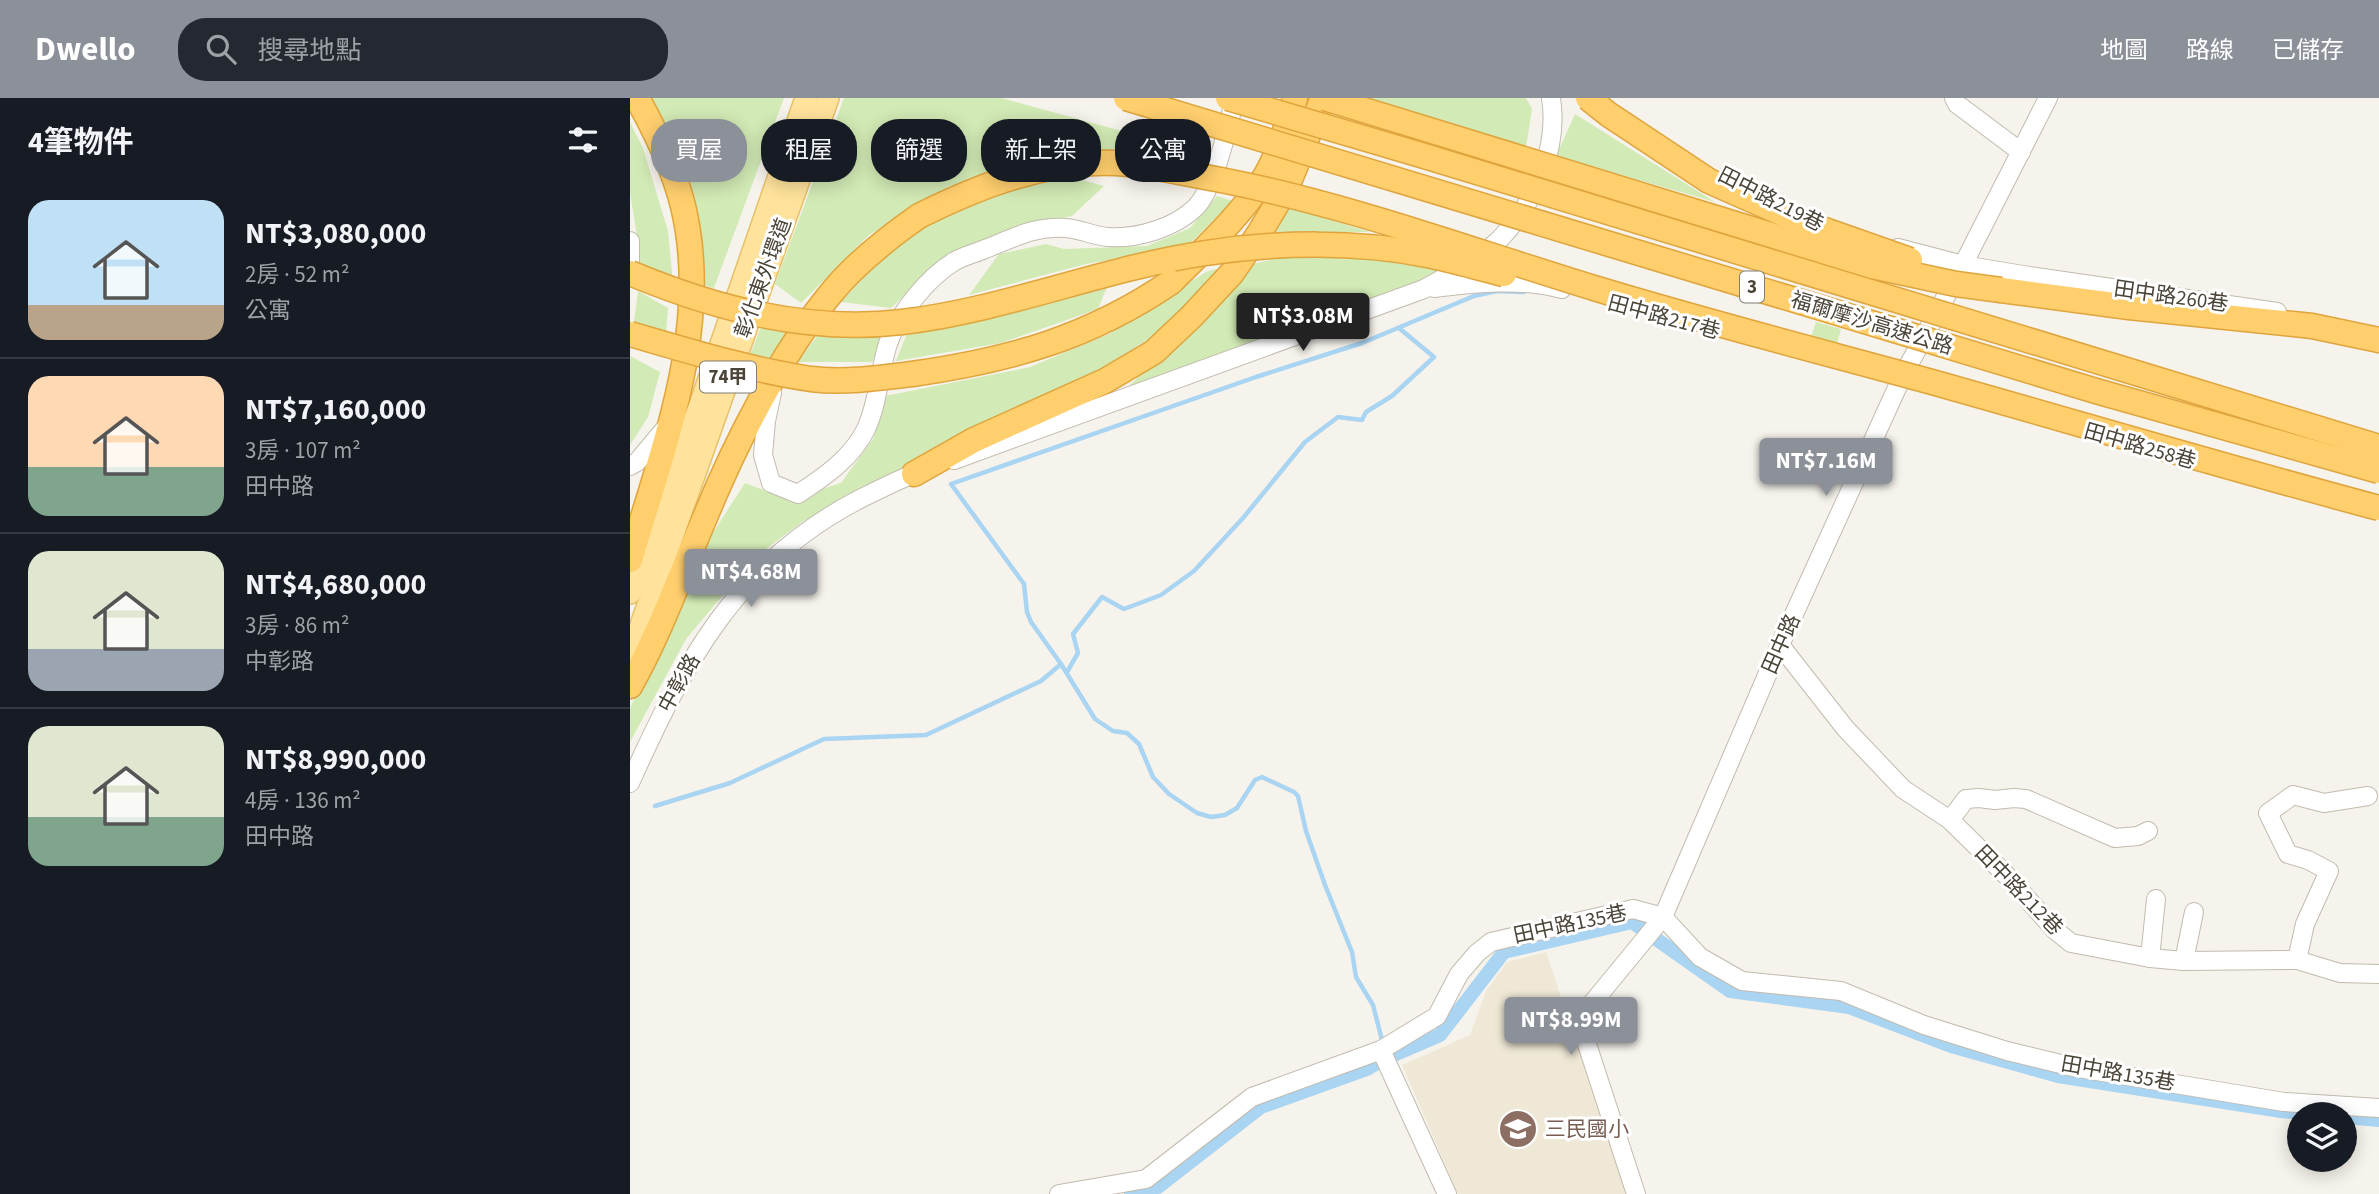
<!DOCTYPE html>
<html lang="zh-TW">
<meta charset="utf-8">
<style>
body{margin:0;font-family:"Source Sans 3","Noto Sans TC",sans-serif;background:#242831;color:#f1f3f6;height:100vh;display:flex;flex-direction:column;font-size:26px;white-space:nowrap}
*{box-sizing:border-box;margin:0}
p{font-size:23px;color:#9ea1a6}
.icon{flex:none;width:38px;height:38px;fill:none;stroke:currentColor;stroke-width:2;stroke-linecap:round;stroke-linejoin:round}
.map{position:relative;flex:1;overflow:hidden}
.sheet{display:flex;flex-direction:column;background:#171b24;width:630px}
.sheet>*{flex:none}
.top-card{position:absolute;left:21px;top:21px;width:665px;height:63px;display:flex;gap:14px}
.tools{position:absolute;left:1657px;top:1004px;display:grid;gap:14px}
.tools a{display:grid;place-items:center;width:70px;height:70px;border-radius:50%;background:#171b24;box-shadow:0 4px 18px #0003;font-size:35px}
.price{position:absolute;translate:-50% -60px;padding:0 16px;border-radius:7px;background:#8c9099;color:#fff;font-size:23px;line-height:46px;filter:drop-shadow(0 2px 4px #0008)}
.price::after{content:'';position:absolute;left:50%;top:42px;width:21px;height:16px;margin-left:-10px;background:inherit;clip-path:polygon(0 0,100% 0,50% 100%)}
.price.on{background:#222;color:#fff}
ul{padding:0;list-style:none}
li{display:flex;align-items:center;gap:21px;height:175px;padding:0 28px}
li+li{border-top:2px solid #363941}
li span{display:grid;place-items:center;flex:none;width:196px;height:140px;border-radius:21px;color:#555}
li>.icon{margin-inline-start:auto}
span .icon{width:84px;height:84px;fill:#fffc;stroke-width:1}
li b{font-size:30px}
h2{display:flex;justify-content:space-between;align-items:center;height:84px;padding:0 28px;font-size:30px}
.pill{padding:0 24px;border-radius:28px;background:#171b24;box-shadow:0 4px 18px #0003;font-size:24px;line-height:63px}
.pill.on{background:#8c9099;color:#fff}
header{display:flex;align-items:center;gap:42px;box-sizing:border-box;height:98px;padding:0 35px;background:#8c9099;color:#fff}
header strong{font-size:33px}
nav{display:flex;gap:38px;margin-inline-start:auto;font-size:24px}
.search{width:490px;height:63px;background:#242831;display:flex;align-items:center;gap:18px;box-sizing:border-box;padding:0 24px;border-radius:28px;color:#9ea1a6;font-size:26px}
main{display:flex;flex:1;min-height:0}
.map>svg:first-child{display:block}
.education{fill:#efe8d6}
.green{fill:#d2eab5}
.lines{fill:none;stroke-linecap:round;stroke-linejoin:round}
.stream{stroke:#a9d4f2;stroke-width:4.5}
.canal{stroke:#a9d4f2;stroke-width:14}
.minor-casing{stroke:#c2bbae;stroke-width:20}
.major-casing{stroke:#e6c16a;stroke-width:24}
.highway-casing{stroke:#e0a43c;stroke-width:27}
.minor{stroke:#fff;stroke-width:18}
.major{stroke:#ffe39c;stroke-width:21}
.highway{stroke:#ffcf6e;stroke-width:24}
.highway-bridge-casing{stroke:#e0a43c;stroke-width:27;stroke-linecap:butt}
.highway-bridge{stroke:#ffcf6e;stroke-width:24}
.labels{text-anchor:middle;dominant-baseline:central;stroke-width:6;stroke-linejoin:round;paint-order:stroke}
.shield{fill:#fff;stroke:#817c74;stroke-width:2}
.shield-label{font-size:19px;font-weight:bold;fill:#4b4439}
.street-label{font-size:21px;fill:#4b4439;stroke:#fff}
.education-label{font-size:21px;fill:#785e54;stroke:#fff;text-anchor:start}
</style>
<header>
<strong>Dwello</strong>
<div class="search"><svg class="icon" aria-label="search" viewBox="0 0 24 24"><circle cx="10" cy="10" r="6"/><path d="M15 15l6 6"/></svg>搜尋地點</div>
<nav><a>地圖</a><a>路線</a><a>已儲存</a></nav>
</header>
<main>
<section class="sheet">
<h2>4筆物件<svg class="icon" aria-label="filters" viewBox="0 0 24 24"><path d="M4 7h16M4 17h16"/><circle cx="9" cy="7" r="2"/><circle cx="15" cy="17" r="2"/></svg></h2>
<ul>
<li><span style="background:linear-gradient(#bfe0f5 75%,#b9a48a 0)"><svg class="icon" aria-label="home" viewBox="0 0 24 24"><path d="M3 11l9-7 9 7M6 9v11h12V9"/></svg></span><div><b>NT$3,080,000</b><p>2房 · 52 m²</p><p>公寓</p></div></li>
<li><span style="background:linear-gradient(#ffd9b3 65%,#7fa58c 0)"><svg class="icon" aria-label="home" viewBox="0 0 24 24"><path d="M3 11l9-7 9 7M6 9v11h12V9"/></svg></span><div><b>NT$7,160,000</b><p>3房 · 107 m²</p><p>田中路</p></div></li>
<li><span style="background:linear-gradient(#dfe7d0 70%,#9aa5b1 0)"><svg class="icon" aria-label="home" viewBox="0 0 24 24"><path d="M3 11l9-7 9 7M6 9v11h12V9"/></svg></span><div><b>NT$4,680,000</b><p>3房 · 86 m²</p><p>中彰路</p></div></li>
<li><span style="background:linear-gradient(#dfe7d0 65%,#7fa58c 0)"><svg class="icon" aria-label="home" viewBox="0 0 24 24"><path d="M3 11l9-7 9 7M6 9v11h12V9"/></svg></span><div><b>NT$8,990,000</b><p>4房 · 136 m²</p><p>田中路</p></div></li>
</ul>
</section>
<div class="map">
<svg width="1749" height="1096" viewBox="0 0 1749 1096">
<rect width="100%" height="100%" fill="#f6f3ec"/>
<path class="education" d="M916,854L997,1096H828L772,967L840,937L856,893L877,864Z"/>
<g class="green">
<path d="M14,0H154L84,190L76,188L70,174Z"/>
<path d="M214,0H371L557,51L552,60L439,54L320,88L239,137L171,205L145,186Z"/>
<path d="M741,0H896L902,11L896,49Z"/>
<path d="M945,16L1085,104L926,58Z"/>
<path d="M0,24L13,50L38,133L43,185L8,167V144L0,95Z"/>
<path d="M444,80L474,88L442,118L396,127L295,179L261,210L211,204L266,145L357,95Z"/>
<path d="M587,98L603,103L558,147L456,166L339,197L369,156L416,146L434,151L517,148L560,130Z"/>
<path d="M661,110L740,134H641Z"/>
<path d="M737,157L810,170L781,189L494,293L623,166L656,158Z"/>
<path d="M586,171L596,173L535,234L512,245L459,279L175,422L125,459L56,541L0,644V610L70,455L115,385L159,402L211,385L243,341L255,298L400,269L479,236L576,174Z"/>
<path d="M477,189L468,211L371,245L266,263L278,233Z"/>
<path d="M8,193L38,210L36,235L4,223Z"/>
<path d="M1186,224L1211,231L1207,246L1181,239Z"/>
<path d="M131,229L159,234L143,260L120,257Z"/>
<path d="M256,234L242,264H167L188,237Z"/>
<path d="M0,258L30,274L18,319L0,347Z"/>
</g>
<g class="lines">
<g class="stream">
<path d="M437,574L448,555L443,536L472,499L494,511L531,497L564,473L613,420L675,344L708,319L732,322L736,314L762,298L804,259L769,230"/>
<path d="M25,708L100,685L194,641L296,637L411,583L431,566"/>
<path d="M753,946L743,907L726,879L722,854L695,787L676,733L668,698L664,694L632,679L625,682L607,710L595,717L581,719L567,715L539,696L523,679L509,646L497,635L483,633L465,621L431,566L401,524L397,514L394,486L321,386L626,279L732,245L844,198L867,193L894,194"/>
</g>
<g class="canal">
<path d="M1715,1019L1749,1022"/>
<path d="M501,1096L528,1089L631,1009L737,971L754,961L810,937L874,854L1002,824L1100,893L1219,909L1321,948L1428,978L1651,1013L1690,1017"/>
</g>
<defs>
<g id="minor">
<path d="M1324,0L1327,6L1391,54"/>
<path d="M0,143V176"/>
<path d="M1268,150L1333,167L1393,177L1647,214"/>
<path d="M804,190C846,185 891,180 932,191"/>
<path d="M142,295L136,323L133,357L141,385L168,396C194,379 222,360 236,331C248,305 249,276 257,249C266,218 298,179 325,163C334,158 346,155 355,151C384,140 403,128 436,130C450,131 464,138 478,139C507,141 545,130 566,109C585,89 598,28 605,0"/>
<path d="M324,362L794,191C816,179 851,159 870,141C905,104 929,51 921,0"/>
<path d="M0,368L7,364L38,327"/>
<path d="M1150,547L1215,630L1273,691L1320,722L1377,778L1425,832L1441,845L1520,860L1554,863L1667,862L1710,875L1749,876"/>
<path d="M0,685C54,565 105,467 226,403C248,392 271,380 294,372"/>
<path d="M1320,722L1336,701L1349,700L1365,702L1384,700L1396,701L1485,740L1508,738L1518,733"/>
<path d="M1520,860L1526,801"/>
<path d="M1667,862L1675,826L1699,773L1678,762L1658,756L1638,715L1663,697L1694,705L1738,698"/>
<path d="M1554,863L1564,814"/>
<path d="M751,952L817,1096"/>
<path d="M429,1096L516,1081L622,999L751,952L807,918L829,876L847,855L861,844L1003,811L1033,819L1070,859L1112,883L1211,893L1294,927L1377,953L1443,969L1654,1004L1749,1010"/>
<path d="M1006,1096L954,937L959,909L1033,819L1150,547L1271,281L1333,167L1418,0"/>
</g>
<g id="major">
<path d="M0,495L70,307L176,0"/>
<path d="M0,558L198,0"/>
</g>
<g id="highway">
<path d="M541,184C573,152 613,116 636,77C650,53 657,26 665,0"/>
<path d="M1371,192L1499,209L1682,228L1749,242"/>
<path d="M284,376L344,342L475,283L524,254L562,218L602,175L630,134L657,89L693,0"/>
<path d="M0,462C33,349 82,228 53,108C44,72 25,32 7,0"/>
<path d="M0,588C31,533 51,475 76,417C105,346 150,258 198,199C223,167 256,141 289,118"/>
</g>
</defs>
<use href="#minor" class="minor-casing"/>
<use href="#major" class="major-casing"/>
<use href="#highway" class="highway-casing"/>
<use href="#minor" class="minor"/>
<use href="#major" class="major"/>
<use href="#highway" class="highway"/>
<defs>
<g id="highway-bridge">
<path d="M496,0L1466,293L1749,373"/>
<path d="M598,0L791,57L1749,349"/>
<path d="M695,0L1242,168L1326,186L1371,192"/>
<path d="M958,0L978,16L1079,83L1172,124L1280,162"/>
<path d="M289,118C351,87 416,62 486,65C521,67 557,76 591,82C719,107 840,152 964,190C1076,224 1189,253 1302,284C1451,326 1599,370 1749,410"/>
<path d="M0,175C86,211 178,235 272,224C375,212 474,170 576,155C646,144 728,143 797,157C823,162 849,170 874,176"/>
<path d="M0,236C59,253 120,272 181,281C214,285 250,280 282,276C380,262 459,240 541,184"/>
</g>
</defs>
<use href="#highway-bridge" class="highway-bridge-casing"/>
<use href="#highway-bridge" class="highway-bridge"/>
</g>
<defs>
<symbol id="school-disc" viewBox="-11 -11 22 22"><circle r="9.5" fill="#8d6e63" stroke="#fff"/><path d="M0-5L7-2L0 1L-7-2ZM-4 1L0 2.5L4 1V4Q0 6-4 4Z" fill="#fff"/></symbol>
</defs>
<g fill-rule="evenodd">
<use href="#school-disc" x="866" y="1009" width="44" height="44"/>
</g>
<g class="labels">
<g class="shield">
<rect x="1110" y="173.5" width="24" height="31" rx="5"/>
<rect x="70" y="263.5" width="56" height="31" rx="5"/>
</g>
<g class="shield-label">
<text x="1122" y="189">3</text>
<text x="98" y="279">74甲</text>
</g>
<g class="street-label">
<text transform="translate(1141 101) rotate(27)">田中路219巷</text>
<text transform="translate(133 180) rotate(-70)">彰化東外環道</text>
<text transform="translate(1541 198) rotate(8)">田中路260巷</text>
<text transform="translate(1034 219) rotate(15)">田中路217巷</text>
<text transform="translate(1242 225) rotate(17)">福爾摩沙高速公路</text>
<text transform="translate(1510 348) rotate(16)">田中路258巷</text>
<text transform="translate(1151 546) rotate(-66)">田中路</text>
<text transform="translate(49 585) rotate(-61)">中彰路</text>
<text transform="translate(1389 792) rotate(46)">田中路212巷</text>
<text transform="translate(940 826) rotate(-12)">田中路135巷</text>
<text transform="translate(1488 975) rotate(10)">田中路135巷</text>
</g>
<g class="education-label">
<text x="915" y="1031">三民國小</text>
</g>
</g>
</svg>
<div class="tools">
<a><svg class="icon" aria-label="layers" viewBox="0 0 24 24"><path d="M12 4l9 5-9 5-9-5zM3 14l9 5 9-5"/></svg></a>
</div>
<b class="price on" style="left:673px;top:255px">NT$3.08M</b>
<b class="price" style="left:1196px;top:400px">NT$7.16M</b>
<b class="price" style="left:121px;top:511px">NT$4.68M</b>
<b class="price" style="left:941px;top:959px">NT$8.99M</b>
<div class="top-card">
<a class="pill on">買屋</a>
<a class="pill">租屋</a>
<a class="pill">篩選</a>
<a class="pill">新上架</a>
<a class="pill">公寓</a>
</div>
</div>
</main>
